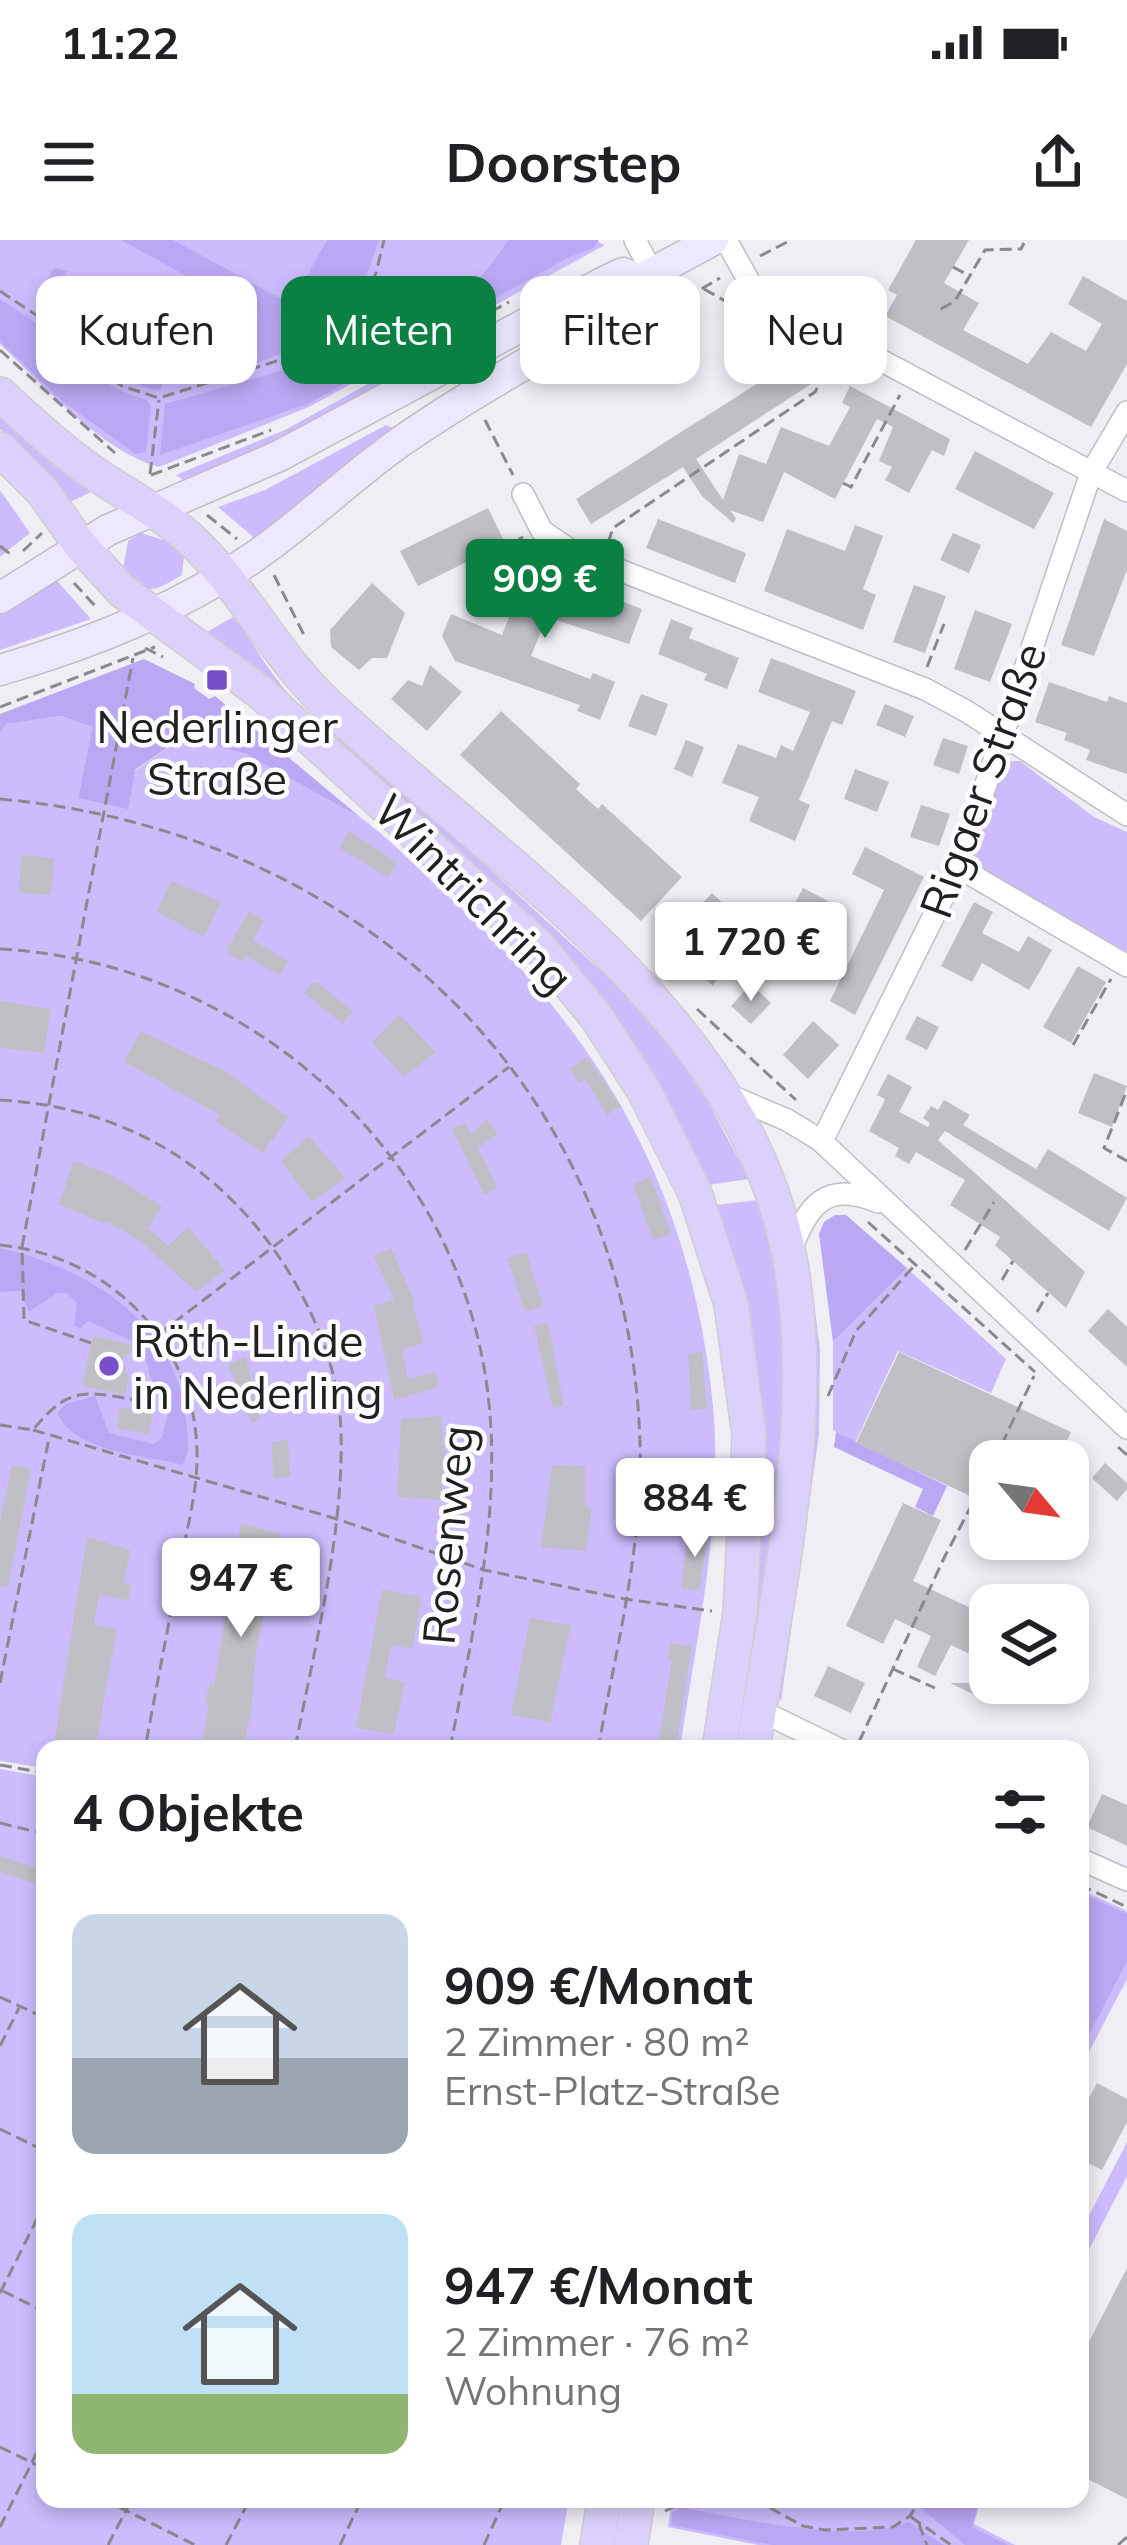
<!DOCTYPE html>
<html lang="de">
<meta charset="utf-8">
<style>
body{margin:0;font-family:Mulish,sans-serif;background:#f6f6f6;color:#202124;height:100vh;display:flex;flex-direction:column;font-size:45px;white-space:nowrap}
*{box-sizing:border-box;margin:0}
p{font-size:39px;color:#757577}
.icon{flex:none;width:66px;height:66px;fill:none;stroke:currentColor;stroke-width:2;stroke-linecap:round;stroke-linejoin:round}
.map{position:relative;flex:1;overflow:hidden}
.panel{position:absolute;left:36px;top:1500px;width:1053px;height:768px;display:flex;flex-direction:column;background:#fff;border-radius:24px;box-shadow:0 6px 18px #0003}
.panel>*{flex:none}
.top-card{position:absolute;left:36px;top:36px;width:1056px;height:108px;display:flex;gap:24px}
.needle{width:78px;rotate:119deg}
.buttons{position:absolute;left:969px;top:1200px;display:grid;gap:24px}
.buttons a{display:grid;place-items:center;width:120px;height:120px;border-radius:24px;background:#fff;box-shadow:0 6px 18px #0003;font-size:60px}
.price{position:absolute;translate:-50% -102px;padding:0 27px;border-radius:12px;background:#fff;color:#222;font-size:39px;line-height:78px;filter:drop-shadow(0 3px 6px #0008)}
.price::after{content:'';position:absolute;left:50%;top:72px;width:36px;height:27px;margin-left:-18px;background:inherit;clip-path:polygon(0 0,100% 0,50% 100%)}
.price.on{background:#0b8043;color:#fff}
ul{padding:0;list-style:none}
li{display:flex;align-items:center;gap:36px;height:300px;padding:0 36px}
li span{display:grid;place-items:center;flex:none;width:336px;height:240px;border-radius:24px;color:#555}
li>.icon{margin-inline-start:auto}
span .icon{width:144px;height:144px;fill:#fffc;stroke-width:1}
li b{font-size:51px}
h2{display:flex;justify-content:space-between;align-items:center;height:144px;padding:0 36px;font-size:51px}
.tag{padding:0 42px;border-radius:24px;background:#fff;box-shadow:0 6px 18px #0003;font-size:42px;line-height:108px}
.tag.on{background:#0b8043;color:#fff}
.status{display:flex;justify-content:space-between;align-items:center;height:84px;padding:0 60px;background:#fff;direction:ltr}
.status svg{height:33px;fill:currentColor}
header{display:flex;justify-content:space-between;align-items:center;height:156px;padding:0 36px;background:#fff;font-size:54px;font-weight:700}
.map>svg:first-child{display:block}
.green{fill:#ccbcfe}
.forest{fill:#bba8f4}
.building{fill:#c0bfc5}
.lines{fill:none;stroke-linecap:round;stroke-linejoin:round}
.street-casing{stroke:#bfbec4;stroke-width:24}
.secondary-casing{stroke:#bfbec4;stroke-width:33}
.primary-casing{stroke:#cecece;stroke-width:36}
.path{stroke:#8a898e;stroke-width:3;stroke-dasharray:12 6;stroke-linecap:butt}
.street{stroke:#fff;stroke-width:21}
.secondary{stroke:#ede8fe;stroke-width:30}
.primary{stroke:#dcd1fc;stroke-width:33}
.poi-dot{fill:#784fc8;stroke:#fdfcff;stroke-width:4.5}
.labels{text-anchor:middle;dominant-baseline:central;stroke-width:9;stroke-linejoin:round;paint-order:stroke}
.poi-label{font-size:45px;fill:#202022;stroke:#fdfcff}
.street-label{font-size:45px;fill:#202022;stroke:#fdfcff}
</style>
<div class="status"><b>11:22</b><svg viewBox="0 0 49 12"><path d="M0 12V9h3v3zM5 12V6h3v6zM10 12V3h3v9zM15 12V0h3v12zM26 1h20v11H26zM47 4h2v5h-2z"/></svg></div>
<header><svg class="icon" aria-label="menu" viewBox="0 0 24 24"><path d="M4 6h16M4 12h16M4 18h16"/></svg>Doorstep<svg class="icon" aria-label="share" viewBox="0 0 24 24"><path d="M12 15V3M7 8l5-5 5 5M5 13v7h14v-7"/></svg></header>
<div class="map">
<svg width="1127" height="2305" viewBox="0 0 1127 2305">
<rect width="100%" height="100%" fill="#f0eef5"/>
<g class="green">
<path d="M0,0H594L605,5L309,167L159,227C101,211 43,145 0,104Z"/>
<path d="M472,86L477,95L287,196L183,240L176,235L287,189Z"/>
<path d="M0,170L93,251L68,263L53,242L0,189Z"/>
<path d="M386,185L395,189L258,301L218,267L265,250Z"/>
<path d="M0,250L30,293L0,317Z"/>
<path d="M141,293L167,301L184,316L182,335C155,351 144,359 123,328L128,301Z"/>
<path d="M52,335L91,379L0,410V369Z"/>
<path d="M235,376C264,421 292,474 344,496L632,759L696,839L749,939L708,945C611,714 422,579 241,418L205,393Z"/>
<path d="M61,476L92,487L78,558L135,531L184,496C204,502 226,506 245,514C282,529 323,554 357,575C386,595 413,624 439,648C598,790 688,942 712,1156C725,1274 697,1393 680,1509H45V1528L0,1521V493L5,484Z"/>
<path d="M999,521H1020L1094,577L1127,592V712L980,627L969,613Z"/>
<path d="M758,960C814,1142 767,1326 740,1509H734L761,1170L749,1081L716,965Z"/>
<path d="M809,1021L820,1110L819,1194L781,1461L776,1453L804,1022Z"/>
<path d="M907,1028L1006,1119L991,1153L898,1111L855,1203L833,1190V1102Z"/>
<path d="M0,1529L45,1537V2259H569L561,2305H0Z"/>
<path d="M1080,1649L1127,1671V1739L1080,1829Z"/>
<path d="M1127,1902V1936L1080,2027V1993Z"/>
<path d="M672,2259H981L974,2284L1015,2305H758L668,2287Z"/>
</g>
<g class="forest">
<path d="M121,0H173L291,64L327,0H379L353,75L338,91L232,133L221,117L232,97L222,56Z"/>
<path d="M508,0H599L594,8L567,18L416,103L370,81L365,74L375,53L381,50C393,54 405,61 417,63C459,71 489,30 508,0Z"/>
<path d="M54,28L67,31L53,58L110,94L117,105L159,135L163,140L161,150C127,149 47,92 44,55C44,45 48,37 54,28Z"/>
<path d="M0,59C13,68 27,76 40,86C80,117 95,147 147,160L151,166L146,212L136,214L63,162L0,102Z"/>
<path d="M359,94L402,111L310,163L160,215L165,164L315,121L346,97Z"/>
<path d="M144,419L195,444L194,448L209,459L215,456L360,577L246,514L184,496L135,530L128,569L78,558L92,487L61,476L6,484L0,493V474Z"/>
<path d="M835,975H846L907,1028L833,1102L819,994L824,982Z"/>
<path d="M0,1008C88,1028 177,1082 186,1180C187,1196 192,1212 182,1225C144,1214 76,1214 57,1173L66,1164L95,1156L109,1193L154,1204L162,1197L169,1169L165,1153L150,1138L143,1106L88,1081L80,1088L74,1085L77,1063L67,1053H57L29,1072L20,1051L0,1052Z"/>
<path d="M836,1192L947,1246L933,1276L915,1267L923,1249L834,1207Z"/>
<path d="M1080,1652L1127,1674V1721L1080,1812Z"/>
<path d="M929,2259H979L972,2287L1008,2305H965L923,2270Z"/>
<path d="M681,2267C742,2279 854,2305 909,2282L944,2305H772L671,2285L672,2273Z"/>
</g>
<g class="building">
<path d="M916,0H969L944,43L979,63L963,90L1028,124L1051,92L1086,111L1102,84L1068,64L1083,36L1127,61V124L1091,187L885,76L897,55L888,50Z"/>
<path d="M796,119L811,144L696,219L723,260L739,214L766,224L781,187L829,206L850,167L842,163L850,146L950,199L944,216L932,210L909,253L885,240L892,227L879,221L893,187L877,179L835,259L784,232L763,282L730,270L736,279L733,283L702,256L683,227L591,284L576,259Z"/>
<path d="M975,211L1054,253L1034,289L955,249Z"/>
<path d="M488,268L505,303L418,346L400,311Z"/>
<path d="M658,279L746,313L735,343L646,308Z"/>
<path d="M1104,279L1127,291V330L1094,416L1061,405Z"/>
<path d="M855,285L883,296L863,349L876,355L863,390L764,351L787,289L845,311Z"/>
<path d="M953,293L981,305L969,333L940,320Z"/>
<path d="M526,334L573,352L576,344L642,369L629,404L547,377L531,416L590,439L593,433L615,442L600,480L577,471L580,465L455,421L442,396L451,374L502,395Z"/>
<path d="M372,343L405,373L387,418H372L359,430L331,407L330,390Z"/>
<path d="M914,345L946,356L925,413L893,402Z"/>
<path d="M975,370L1012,384L990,442L954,429Z"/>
<path d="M671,379L693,388L689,398L739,418L727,449L704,440L707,434L658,414Z"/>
<path d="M771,418L856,451L842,485L832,481L799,560L810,565L795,601L749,581L759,557L722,543L738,504L776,518L781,505L793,511L810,472L758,452Z"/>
<path d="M430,425L462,452L427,491L391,459L408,440L422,446Z"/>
<path d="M1049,442L1107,462L1109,456L1127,463V534L1086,520L1090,510L1064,500L1067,493L1035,482Z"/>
<path d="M641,454L668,464L656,496L628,486Z"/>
<path d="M885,464L914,476L905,497L876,485Z"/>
<path d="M501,471L580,544L576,549L598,569L602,564L682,637L641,681L460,515Z"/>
<path d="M943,498L968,506L959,534L933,525Z"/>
<path d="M686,500L704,507L692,537L674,529Z"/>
<path d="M855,529L889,542L877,572L844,559Z"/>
<path d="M921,565L950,574L939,606L910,597Z"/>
<path d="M349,591L398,623L388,637L339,608Z"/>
<path d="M865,607L924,637L855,775L830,761L884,650L852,634Z"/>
<path d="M21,615L54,618L51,655L19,653Z"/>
<path d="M171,641L221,662L204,697L157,672Z"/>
<path d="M803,648L828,661L813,689L788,676Z"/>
<path d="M712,653L743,682L713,746L666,703Z"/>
<path d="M974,662L993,672L982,693L1019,712L1028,696L1052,710L1029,750L982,723L972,742L941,726Z"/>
<path d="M249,671L264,680L253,700L288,721L280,735L245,716L242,721L229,714L227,709Z"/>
<path d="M1078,726L1106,742L1071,803L1043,787Z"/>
<path d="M311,743H318L353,771L343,784L304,753Z"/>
<path d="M751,744L771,763L751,784L731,766Z"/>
<path d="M0,761L51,769L44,813L0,808Z"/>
<path d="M399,774L436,812L404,837L372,803Z"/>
<path d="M917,776L939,787L927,810L905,799Z"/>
<path d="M813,781L839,805L808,839L783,815Z"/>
<path d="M140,791L227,832L288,877L263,913L215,881L220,875L124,822Z"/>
<path d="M587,817L621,866L607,875L585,839L580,843L570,828Z"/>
<path d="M1094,833L1127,846L1112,887L1078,873Z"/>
<path d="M888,834L912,847L899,872L928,887L930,883L923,878L931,866L938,870L944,860L970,875L963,885L1036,929L1048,909L1127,958L1109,991L945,891L938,900L1085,1032L1066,1068L995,1005L1000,997L950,965L965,940L916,912L909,924L895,916L899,908L869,891L883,864L885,859L877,855Z"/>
<path d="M487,879L498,894L478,908L497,947L484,955L452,889L465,883L471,894Z"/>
<path d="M309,896L345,938L312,962L281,921Z"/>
<path d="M74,921L113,936L162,966L148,988L168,1006L188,987L225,1030L196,1052L140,1001L106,981L104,984L59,964Z"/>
<path d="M651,937L671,994L653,1000L635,949V943Z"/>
<path d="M391,1008L415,1062L412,1063L424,1103L402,1110L408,1139L435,1132L439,1147L394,1160L374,1066L394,1059L374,1016Z"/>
<path d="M526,1012L543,1066L525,1072L507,1018Z"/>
<path d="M1108,1069L1127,1087V1127L1088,1091Z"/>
<path d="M548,1082L564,1166L553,1168L534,1086Z"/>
<path d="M93,1096L137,1106L114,1127L123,1123L129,1137L125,1155L82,1146Z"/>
<path d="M702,1111L707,1169L691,1170L688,1114Z"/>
<path d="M899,1112L1071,1192L1058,1221H990V1265L856,1203Z"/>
<path d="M246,1117L260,1180L251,1183L228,1124Z"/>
<path d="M120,1168L153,1172L149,1194L117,1189Z"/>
<path d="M441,1176L445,1219L442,1260L397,1257L401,1179Z"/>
<path d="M288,1200L290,1237L273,1238L272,1202Z"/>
<path d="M1105,1223L1127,1243V1249L1117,1261L1092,1238Z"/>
<path d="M12,1225L31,1229L8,1347L0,1346V1282Z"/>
<path d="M552,1225L585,1226V1267L592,1268L586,1311L541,1307Z"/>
<path d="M903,1263L941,1280L913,1341L986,1375L968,1413L951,1405L935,1436L917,1427L931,1396L895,1379L883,1404L846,1386Z"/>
<path d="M241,1283L280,1294L256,1413L251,1473L243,1509H236L202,1504L209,1463H205L209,1444L214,1445Z"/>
<path d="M689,1290L709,1292L699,1351L681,1348Z"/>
<path d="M87,1297L130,1310L124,1343L131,1345L128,1360L99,1355L94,1385L117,1389L95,1509H53Z"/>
<path d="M382,1350L422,1357L412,1409L391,1405L385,1438L405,1442L394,1494L356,1488Z"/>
<path d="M530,1378L571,1385L550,1482L511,1475Z"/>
<path d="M670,1403L692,1406L676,1508L658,1505L672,1420H668Z"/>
<path d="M990,1413V1443H1004L994,1464L950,1443H976Z"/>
<path d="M828,1426L865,1443L851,1473L814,1456Z"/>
<path d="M1102,1554L1127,1565V1606L1087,1587Z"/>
<path d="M0,1616L45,1630V1647L0,1632Z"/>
<path d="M1097,1843L1127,1859V1882L1102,1930L1080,1919V1875Z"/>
<path d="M1127,2028V2259L1080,2235V2119Z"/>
</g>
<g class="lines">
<defs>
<g id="street">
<path d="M635,0L652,32"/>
<path d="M726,0L756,54L1127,251"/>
<path d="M523,254L542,291L573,312L925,449L966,471L1127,575"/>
<path d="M958,627L1127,726"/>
<path d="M726,854L787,880L820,900L1127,1188"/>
<path d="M820,900L827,891L958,627L1091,233L1127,172"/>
<path d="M789,1015C807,967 824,939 878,962"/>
<path d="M759,1470L839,1509"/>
<path d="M1080,1619L1127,1640"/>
</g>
<g id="secondary">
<path d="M0,358L108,290L279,216L602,43L623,33L639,40"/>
<path d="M0,430C87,405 176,370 251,319C304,283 350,237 403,200C477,149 554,108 631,64L639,40L713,0"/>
</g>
<g id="primary">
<path d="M0,154C29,180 58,208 90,230C122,253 158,270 187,296C242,345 273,413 326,463C495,623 740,770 789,1014C820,1170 777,1353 753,1509"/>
<path d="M0,209L42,251L81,306L122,351L261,453L539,707L597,778L644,851L695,953L731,1064L749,1195L740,1372L719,1509"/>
<path d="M597,2305L604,2259"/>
<path d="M631,2305L638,2259"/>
</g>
</defs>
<use href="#street" class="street-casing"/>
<use href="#secondary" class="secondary-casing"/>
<use href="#primary" class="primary-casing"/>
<g class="path">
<path d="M760,16L791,0"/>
<path d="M953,27L968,35"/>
<path d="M704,49L743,71"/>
<path d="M0,51L51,85L99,131L122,146L159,158L331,104L355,83L376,33L384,0"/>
<path d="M941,69L955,61L985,10L1021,9L1024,3"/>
<path d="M655,76L720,38"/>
<path d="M357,84L386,92L417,111"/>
<path d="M0,110L115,213"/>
<path d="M396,123L509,62"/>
<path d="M485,180L513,235"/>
<path d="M150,234L159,160"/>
<path d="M151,235L271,190"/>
<path d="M843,243L851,247L900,155"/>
<path d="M207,275L237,299"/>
<path d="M608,303L613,288L815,152L832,120"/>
<path d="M0,306L14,317"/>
<path d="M503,308L523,297"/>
<path d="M23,311L42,293"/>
<path d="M274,335L304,395"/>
<path d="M74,343L96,367"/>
<path d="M145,408L163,417"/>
<path d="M927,427L944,384"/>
<path d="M0,467L155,407"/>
<path d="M0,559C351,590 630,840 640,1204C643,1306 616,1409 598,1509"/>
<path d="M0,709C250,722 471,920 490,1175C499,1288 471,1399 450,1509"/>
<path d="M697,769L796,860"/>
<path d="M1073,805L1111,739"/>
<path d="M1125,855L1104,908L1127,921"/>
<path d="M0,860C123,867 221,925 287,1029C318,1080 339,1132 341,1192C344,1293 314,1409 295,1509"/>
<path d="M868,982L1035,1132"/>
<path d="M0,1005C119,1017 208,1117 196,1238C193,1268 185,1299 179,1328C168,1389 156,1449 145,1509"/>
<path d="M965,1010L994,962"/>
<path d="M1002,1040L1013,1021"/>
<path d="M1037,1072L1048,1053"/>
<path d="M159,1094L509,827"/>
<path d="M91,1103L24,1080L22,1007L133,418"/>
<path d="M828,1156L856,1091L914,1026"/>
<path d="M0,1185L33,1190C69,1146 84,1151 136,1160"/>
<path d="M33,1190L337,1279L484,1330L625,1359L712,1371"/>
<path d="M1118,1207L1127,1215"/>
<path d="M994,1221L1034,1136"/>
<path d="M893,1429L935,1448"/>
<path d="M0,1443L49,1198"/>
<path d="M859,1502L944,1318L990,1230"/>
<path d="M0,1525L45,1533"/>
<path d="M0,1583L45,1594"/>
<path d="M1080,1645L1127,1667"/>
<path d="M0,1757L45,1778"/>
<path d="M0,1806L19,1768"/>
<path d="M0,1889L45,1911"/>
<path d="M3,2051L45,2072"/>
<path d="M0,2053L45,1963"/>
<path d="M0,2207L45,2229"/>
<path d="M103,2259L195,2305"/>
<path d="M754,2259L803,2286L825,2290L893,2287L910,2276L921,2259"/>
<path d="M665,2271L690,2259"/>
<path d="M911,2277L951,2305"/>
<path d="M919,2284L927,2305"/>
<path d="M0,2287L45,2196"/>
<path d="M108,2305L132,2259"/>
<path d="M226,2305L250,2259"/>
<path d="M340,2305L362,2259"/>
<path d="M484,2305L505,2259"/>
<path d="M1118,2305L1127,2297"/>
</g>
<use href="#street" class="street"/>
<use href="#secondary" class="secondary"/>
<use href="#primary" class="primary"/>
</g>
<g class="poi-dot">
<rect x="205" y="428" width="24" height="24" rx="6"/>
<circle cx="109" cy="1126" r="12"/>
</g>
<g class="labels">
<g class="poi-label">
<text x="217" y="486">Nederlinger<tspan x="217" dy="52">Straße</tspan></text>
<text x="133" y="1100" text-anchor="start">Röth-Linde<tspan x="133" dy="52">in Nederling</tspan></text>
</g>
<g class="street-label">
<text transform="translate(982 540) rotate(-70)">Rigaer Straße</text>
<text transform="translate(474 653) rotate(45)">Wintrichring</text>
<text transform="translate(447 1295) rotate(-85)">Rosenweg</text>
</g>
</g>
</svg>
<div class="buttons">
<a><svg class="needle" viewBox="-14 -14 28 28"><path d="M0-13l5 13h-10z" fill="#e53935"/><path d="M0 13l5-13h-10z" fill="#757577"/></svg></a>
<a><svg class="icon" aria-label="layers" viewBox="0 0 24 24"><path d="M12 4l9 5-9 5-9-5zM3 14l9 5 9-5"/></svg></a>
</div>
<b class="price on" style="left:545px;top:401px">909 €</b>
<b class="price" style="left:751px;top:764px">1 720 €</b>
<b class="price" style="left:695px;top:1320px">884 €</b>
<b class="price" style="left:241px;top:1400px">947 €</b>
<div class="top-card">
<a class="tag">Kaufen</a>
<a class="tag on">Mieten</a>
<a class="tag">Filter</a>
<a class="tag">Neu</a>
</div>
<section class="panel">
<h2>4 Objekte<svg class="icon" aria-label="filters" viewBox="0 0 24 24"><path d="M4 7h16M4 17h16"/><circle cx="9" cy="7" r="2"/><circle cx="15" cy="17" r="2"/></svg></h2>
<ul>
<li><span style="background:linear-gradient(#c9d6e8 60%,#9aa5b1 0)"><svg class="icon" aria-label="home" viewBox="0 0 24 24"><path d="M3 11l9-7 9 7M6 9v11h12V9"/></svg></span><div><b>909 €/Monat</b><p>2 Zimmer · 80 m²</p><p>Ernst-Platz-Straße</p></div></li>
<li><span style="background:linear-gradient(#bfe0f5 75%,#8fb573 0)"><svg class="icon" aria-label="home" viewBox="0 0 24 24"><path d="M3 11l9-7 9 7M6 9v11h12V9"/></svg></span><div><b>947 €/Monat</b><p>2 Zimmer · 76 m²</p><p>Wohnung</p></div></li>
</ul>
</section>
</div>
